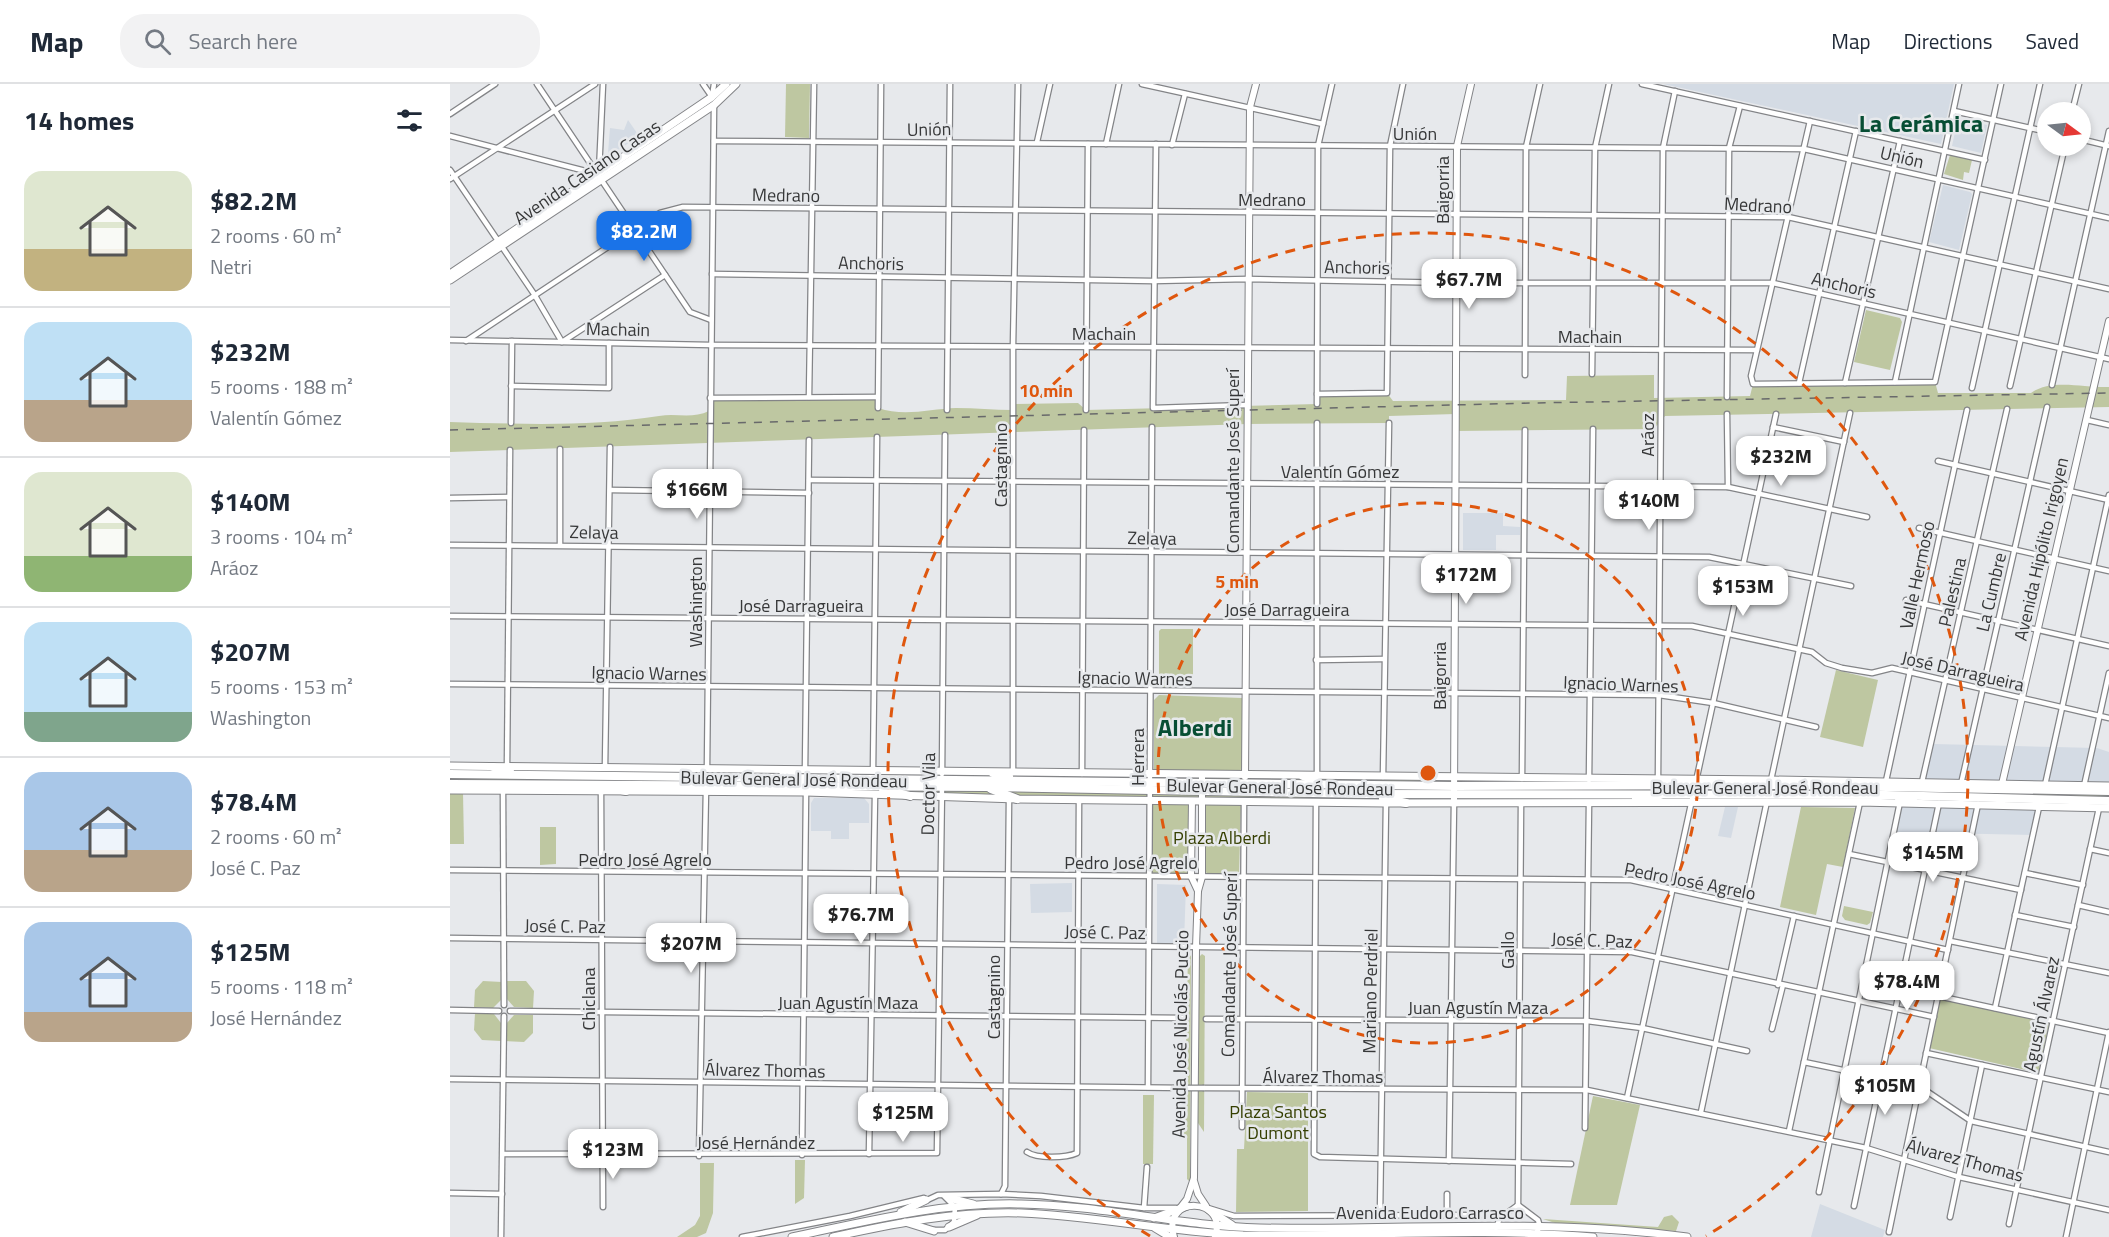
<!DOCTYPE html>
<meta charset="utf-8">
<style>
body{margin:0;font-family:"Titillium Web",sans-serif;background:#f2f2f3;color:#1f2937;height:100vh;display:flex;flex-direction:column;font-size:22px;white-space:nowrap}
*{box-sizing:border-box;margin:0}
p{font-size:20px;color:#747a83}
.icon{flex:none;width:33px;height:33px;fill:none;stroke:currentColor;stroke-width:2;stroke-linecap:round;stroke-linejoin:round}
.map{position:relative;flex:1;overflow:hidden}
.sheet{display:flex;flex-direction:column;background:#fff;width:450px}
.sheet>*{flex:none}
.needle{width:39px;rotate:105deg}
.tools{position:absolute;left:1587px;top:18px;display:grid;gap:12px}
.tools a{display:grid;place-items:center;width:54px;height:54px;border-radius:50%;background:#fff;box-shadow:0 3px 9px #0003;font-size:30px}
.price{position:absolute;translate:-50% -51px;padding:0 14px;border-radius:12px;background:#fff;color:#222;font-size:20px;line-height:39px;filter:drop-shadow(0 2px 3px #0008)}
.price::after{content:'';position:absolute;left:50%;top:36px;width:18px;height:14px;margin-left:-9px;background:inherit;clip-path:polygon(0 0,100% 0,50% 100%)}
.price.on{background:#1a73e8;color:#fff}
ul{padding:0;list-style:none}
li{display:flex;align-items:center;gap:18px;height:150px;padding:0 24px}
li+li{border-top:2px solid #e0e1e3}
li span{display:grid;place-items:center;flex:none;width:168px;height:120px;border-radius:18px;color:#555}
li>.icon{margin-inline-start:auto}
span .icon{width:72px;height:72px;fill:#fffc;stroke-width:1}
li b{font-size:26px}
h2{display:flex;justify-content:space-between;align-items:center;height:72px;padding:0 24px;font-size:26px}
header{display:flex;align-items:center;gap:36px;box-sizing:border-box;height:84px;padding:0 30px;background:#fff;border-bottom:2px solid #e0e1e3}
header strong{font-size:28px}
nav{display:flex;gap:33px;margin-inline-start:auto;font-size:21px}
.search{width:420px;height:54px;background:#f2f2f3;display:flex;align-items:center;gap:15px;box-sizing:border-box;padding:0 21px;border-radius:24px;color:#747a83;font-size:22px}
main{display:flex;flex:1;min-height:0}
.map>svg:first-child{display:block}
.built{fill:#d4dbe4}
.green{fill:#bec7a1}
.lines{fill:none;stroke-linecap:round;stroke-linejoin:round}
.minor-casing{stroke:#838487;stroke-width:7}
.tertiary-casing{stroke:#838487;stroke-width:8}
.secondary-casing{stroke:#838487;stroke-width:9}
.primary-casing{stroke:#838487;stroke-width:10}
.minor{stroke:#fff;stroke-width:4.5}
.tertiary{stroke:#fff;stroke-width:6}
.secondary{stroke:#fff;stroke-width:7}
.primary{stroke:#fff;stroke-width:8}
.rail{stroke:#68696b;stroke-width:1.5;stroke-dasharray:8 8;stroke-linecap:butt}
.minor-bridge-casing{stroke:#838487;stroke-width:7;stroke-linecap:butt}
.minor-bridge{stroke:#fff;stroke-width:4.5}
.ring{fill:none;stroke:#df570e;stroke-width:3;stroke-dasharray:10 8}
.labels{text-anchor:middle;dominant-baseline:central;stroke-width:5;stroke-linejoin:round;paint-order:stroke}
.street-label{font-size:18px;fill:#373839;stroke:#e7e9ec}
.park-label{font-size:18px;fill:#353f01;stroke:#e7e9ec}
.district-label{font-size:24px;font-weight:bold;fill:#074e34;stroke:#e7e9ec}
.centre{fill:#df570e;stroke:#e7e9ec;stroke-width:3}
.ring-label{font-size:18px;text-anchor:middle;font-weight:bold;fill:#df570e;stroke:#e7e9ec;stroke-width:5;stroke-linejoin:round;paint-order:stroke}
</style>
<header>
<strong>Map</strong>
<div class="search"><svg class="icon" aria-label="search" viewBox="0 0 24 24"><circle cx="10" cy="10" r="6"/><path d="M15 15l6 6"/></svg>Search here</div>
<nav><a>Map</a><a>Directions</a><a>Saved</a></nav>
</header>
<main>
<section class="sheet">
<h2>14 homes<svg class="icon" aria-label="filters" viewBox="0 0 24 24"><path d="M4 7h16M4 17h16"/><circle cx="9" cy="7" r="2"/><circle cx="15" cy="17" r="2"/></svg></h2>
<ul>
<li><span style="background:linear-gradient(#dfe7d0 65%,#c2b280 0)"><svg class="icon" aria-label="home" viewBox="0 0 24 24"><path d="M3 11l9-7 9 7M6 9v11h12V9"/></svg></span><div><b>$82.2M</b><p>2 rooms · 60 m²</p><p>Netri</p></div></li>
<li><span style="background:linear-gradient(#bfe0f5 65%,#b9a48a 0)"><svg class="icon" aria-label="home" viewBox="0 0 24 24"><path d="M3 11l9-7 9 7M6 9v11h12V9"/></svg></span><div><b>$232M</b><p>5 rooms · 188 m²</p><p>Valentín Gómez</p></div></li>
<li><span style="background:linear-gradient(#dfe7d0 70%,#8fb573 0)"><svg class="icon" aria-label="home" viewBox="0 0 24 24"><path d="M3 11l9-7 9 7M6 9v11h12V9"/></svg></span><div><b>$140M</b><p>3 rooms · 104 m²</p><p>Aráoz</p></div></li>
<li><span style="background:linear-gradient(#bfe0f5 75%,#7fa58c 0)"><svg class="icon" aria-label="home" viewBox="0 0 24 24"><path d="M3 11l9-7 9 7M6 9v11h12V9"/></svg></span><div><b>$207M</b><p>5 rooms · 153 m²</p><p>Washington</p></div></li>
<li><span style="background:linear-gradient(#a9c7e8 65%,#b9a48a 0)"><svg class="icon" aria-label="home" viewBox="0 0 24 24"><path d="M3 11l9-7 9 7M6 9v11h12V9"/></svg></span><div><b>$78.4M</b><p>2 rooms · 60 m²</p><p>José C. Paz</p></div></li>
<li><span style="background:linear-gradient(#a9c7e8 75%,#b9a48a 0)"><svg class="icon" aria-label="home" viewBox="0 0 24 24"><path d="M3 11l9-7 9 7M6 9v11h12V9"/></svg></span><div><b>$125M</b><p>5 rooms · 118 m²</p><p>José Hernández</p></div></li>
</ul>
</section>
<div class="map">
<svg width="1659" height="1153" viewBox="0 0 1659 1153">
<rect width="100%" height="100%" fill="#e7e9ec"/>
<g class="built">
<path d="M1213,0H1504L1491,60Z"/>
<path d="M1508,34L1537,41L1531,69L1502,62Z"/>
<path d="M178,36L189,52L161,71L158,69L160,44L174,46Z"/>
<path d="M1493,101L1520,108L1522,110L1509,166L1479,158Z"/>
<path d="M1013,429H1053V442L1070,443V451H1046V466H1013Z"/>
<path d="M1484,660L1647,664L1659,668V724L1589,723L1583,751L1444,748L1450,718L1472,698Z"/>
<path d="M364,714H414L419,720V739H399V755H381V747H361V719Z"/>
<path d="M1275,723H1288L1281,754L1268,752Z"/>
<path d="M622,799V828L581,829L580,800Z"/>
<path d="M707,800L736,801L734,859H707Z"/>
<path d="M1370,1120L1435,1146L1433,1153H1361Z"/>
</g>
<g class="green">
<path d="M336,0H360L359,54L335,53Z"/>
<path d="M1500,71L1522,76L1519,89L1514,88L1513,96L1494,90Z"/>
<path d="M1416,226L1450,234L1452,238L1440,286L1404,278Z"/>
<path d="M1204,291V314L1300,312L1303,300L1485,298L1488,309H1581C1601,294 1635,304 1659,303V323L1215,332L1204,345L1006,347L1005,330L939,332V339L797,340L0,368V338C69,340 141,343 209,332C226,329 243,335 259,327L260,314L427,313L428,324C454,333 480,325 506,324C525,324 544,326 563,326V320L628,319L636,326L867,320V310L937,309L943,317L1116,316L1117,292Z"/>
<path d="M711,545H743V603L712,604L709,600V547Z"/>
<path d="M1386,586L1428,596L1413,663L1370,653Z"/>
<path d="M709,611L792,614V682L790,688L704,686V616Z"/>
<path d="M0,682L1659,702V724L1489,719L742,717L741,792L700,793V717L0,706Z"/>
<path d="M0,709H13L14,760H0Z"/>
<path d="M757,719H791L789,791H760L754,787V722Z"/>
<path d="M1351,723L1405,724L1393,783L1377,780L1366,831L1330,823Z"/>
<path d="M90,743H106V780L90,781Z"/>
<path d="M1394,822L1423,828L1420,839L1417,841L1395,836L1392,832Z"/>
<path d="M738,870L741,872L740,1098L737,1095V1054L734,1053Z"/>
<path d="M752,870L755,872L754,1048L748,1039L749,873Z"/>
<path d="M33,897L52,898V915L43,924L24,923L25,906Z"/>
<path d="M57,897H76L84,907L83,924L64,923L56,914Z"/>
<path d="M1490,915L1599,939L1588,989L1479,964Z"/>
<path d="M25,929L44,930L51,939V957L32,956L24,946Z"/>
<path d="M64,931H83V949L74,958L55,957L56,940Z"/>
<path d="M797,1008L858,1009V1127L786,1128L787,1065H794Z"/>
<path d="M693,1011H704L703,1080H693Z"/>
<path d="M1143,1012L1190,1021L1167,1121H1120Z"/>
<path d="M345,1076H355L354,1114L345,1120Z"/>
<path d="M250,1079H264L263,1129L256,1149L247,1153H227L245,1141L250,1132Z"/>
<path d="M1222,1131L1229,1138L1226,1147L1108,1140L1093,1135L1208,1143L1214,1133Z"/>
</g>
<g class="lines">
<defs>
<g id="minor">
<path d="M87,0L240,228L261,236"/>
<path d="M253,0L262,13"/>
<path d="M692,0L873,40"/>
<path d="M1192,0L1535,76"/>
<path d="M262,13L264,0"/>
<path d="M1504,27L1598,48"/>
<path d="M1622,28L1629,0"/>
<path d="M0,30L45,0"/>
<path d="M1360,37L1301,292L1303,300L1485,298L1551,0"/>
<path d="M0,52L147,90"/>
<path d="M1630,55L1659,62"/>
<path d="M264,57L1354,65L1659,134"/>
<path d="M587,58L600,0"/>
<path d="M656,60L669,0"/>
<path d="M706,60L703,324L797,321"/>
<path d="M722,61L735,10"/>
<path d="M0,86L84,210L112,258L215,191"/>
<path d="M149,88L153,0"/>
<path d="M0,95L145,0"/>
<path d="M262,190L703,197L797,195L1007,199H1323L1659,275"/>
<path d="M0,256L261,261L1307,266"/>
<path d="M16,257L185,145L210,129L233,123L1338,133L1659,205"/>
<path d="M1142,290L1145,64L1159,0"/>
<path d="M1075,291L1076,63L1090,0"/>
<path d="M1445,298L1509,0"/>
<path d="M1349,299L1406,47"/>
<path d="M1395,299L1450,57"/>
<path d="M1602,301L1659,47"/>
<path d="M61,302L159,304V259"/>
<path d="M1560,302L1615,62"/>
<path d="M1522,304L1590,0"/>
<path d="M867,310L937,309L940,62L953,0"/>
<path d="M359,313L364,0"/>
<path d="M1277,313L1279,64L1290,22"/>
<path d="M260,314L427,313"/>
<path d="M867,320L868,62L882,0"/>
<path d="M428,324L431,0"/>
<path d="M497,326L500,0"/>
<path d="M636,326L638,60"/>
<path d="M1277,330L1278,403"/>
<path d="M1637,336L1659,341"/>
<path d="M61,339L62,257"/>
<path d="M1323,343L1394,358"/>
<path d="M110,365V461"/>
<path d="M1488,377L1659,416"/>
<path d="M359,396L1278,403L1417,433"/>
<path d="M160,406L359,409"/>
<path d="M0,414L59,413"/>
<path d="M1469,444L1659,487"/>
<path d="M0,461L1259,473L1401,502"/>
<path d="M1456,516L1659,562"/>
<path d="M0,532L1242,542L1362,568L1376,579L1392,584L1422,589L1442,584L1659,634"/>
<path d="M866,576L934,575"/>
<path d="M0,600L1209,611L1263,619L1366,643"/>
<path d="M57,683L60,366"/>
<path d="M155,684L160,363"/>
<path d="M257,685L264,21"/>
<path d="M355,687L359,356"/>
<path d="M423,687L427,353"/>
<path d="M563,689V262L568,0"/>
<path d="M492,690L495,351"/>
<path d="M632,690L634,346"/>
<path d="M867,693V339"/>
<path d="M933,693L939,339"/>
<path d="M1072,695L1075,346"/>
<path d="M1208,695L1213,64L1225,7"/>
<path d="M1139,696L1143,345"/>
<path d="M1321,696L1400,329"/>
<path d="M1436,697L1517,326"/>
<path d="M1472,698L1557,325"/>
<path d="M1511,700L1597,323"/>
<path d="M1595,701L1659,411"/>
<path d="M1634,702L1659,589"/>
<path d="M53,707L54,921"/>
<path d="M151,707L153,1123"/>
<path d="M866,718L864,1070L870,1073L1121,1080"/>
<path d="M1640,765L1659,769"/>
<path d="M1399,770L1571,806"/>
<path d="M0,786L1181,796L1498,866"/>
<path d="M1575,789L1633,801"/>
<path d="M1628,821L1659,828"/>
<path d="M1565,831L1624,843"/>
<path d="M0,854L1182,868L1484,933"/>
<path d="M1500,857L1659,889"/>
<path d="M1328,901L1344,832"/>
<path d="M1488,912L1659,949"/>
<path d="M1545,924L1589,723"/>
<path d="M0,926L49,927"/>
<path d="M60,927L736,934"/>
<path d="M756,935L1137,937L1192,944L1297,967"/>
<path d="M1322,945L1333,901"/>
<path d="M1476,969L1659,1008"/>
<path d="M1354,978L1469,1002L1521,1037L1659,1068"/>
<path d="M0,995L736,1004"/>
<path d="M698,1003L702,343"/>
<path d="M754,1004L1137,1006L1416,1064L1509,1093L1659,1126"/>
<path d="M1177,1014L1326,330"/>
<path d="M1251,1028L1317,717"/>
<path d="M792,1043L794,717"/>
<path d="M1135,1044L1139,719"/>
<path d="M1339,1047L1410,718"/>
<path d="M577,1068C587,1075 616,1074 627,1069L629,716"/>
<path d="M53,1070L487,1069L492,701"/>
<path d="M419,1070L425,711"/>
<path d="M352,1071L356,708"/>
<path d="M249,1072L256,705"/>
<path d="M999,1077L1004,718"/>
<path d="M1369,1108L1450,718"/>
<path d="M0,1109L52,1110"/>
<path d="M551,1110L555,1102L559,715"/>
<path d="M997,1110V1132"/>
<path d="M475,1117L488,1111L551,1110L591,1112L694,1124H726"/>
<path d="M1068,1121L1071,720"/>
<path d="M1068,1121L1088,1136L1090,1143L1085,1150"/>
<path d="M1404,1122L1489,719"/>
<path d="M694,1124L697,1083"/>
<path d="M758,1124L784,1132L1054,1131"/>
<path d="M930,1131L936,719"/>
<path d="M1500,1133L1532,981"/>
<path d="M1559,1140L1649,724"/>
<path d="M1046,1144L1050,1134L1068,1121"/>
<path d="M482,1146H495L504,1138L505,1123L494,1112"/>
<path d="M1439,1148L1528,720"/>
<path d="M51,1153L54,932"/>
<path d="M292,1153L400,1132L474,1114"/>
<path d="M1616,1153L1659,948"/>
</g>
<g id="tertiary">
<path d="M795,693L800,23L806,0"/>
<path d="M1552,700L1659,237"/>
<path d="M742,717L741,792L748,807"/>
<path d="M1004,718L1007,62L1021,0"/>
<path d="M744,1097L748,1110L756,1122"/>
<path d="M730,1124L737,1115L744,1094L746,863L748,807L752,793V691"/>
<path d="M724,1153C711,1110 779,1113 765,1153"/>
</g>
<g id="secondary">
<path d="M0,190L262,13L276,0"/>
<path d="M0,196L264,21L286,0"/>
<path d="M0,682L1321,696L1659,702"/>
<path d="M0,706L356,708L567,715L936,719L1410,718L1659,724"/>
<path d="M499,1114L523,1120"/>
<path d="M759,1126L782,1141"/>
<path d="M451,1128L476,1116"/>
<path d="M704,1134L737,1122"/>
<path d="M455,1138L484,1147"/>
<path d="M499,1143L527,1131"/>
<path d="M705,1144L720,1153"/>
<path d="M342,1153C417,1137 493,1118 571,1120C651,1121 730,1142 810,1144C952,1146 1096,1134 1237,1153"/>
<path d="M383,1153C446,1139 507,1127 572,1129C646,1132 719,1148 793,1151C910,1153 1027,1143 1143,1153"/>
</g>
<g id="primary">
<path d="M43,683L60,688"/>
<path d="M333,687L347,691"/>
<path d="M543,689L559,693"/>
<path d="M0,690L1004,702L1325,701L1659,707"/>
<path d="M853,692L867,697"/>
<path d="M0,700L534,703L917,710L1436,711L1659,717"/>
<path d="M162,704L176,707"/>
<path d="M433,705L460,712"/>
<path d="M541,705L567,715"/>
<path d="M933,714L956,719"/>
<path d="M1186,714L1210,718"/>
<path d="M1449,714L1464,718"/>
</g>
</defs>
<use href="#minor" class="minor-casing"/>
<use href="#tertiary" class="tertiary-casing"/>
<use href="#secondary" class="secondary-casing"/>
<use href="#primary" class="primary-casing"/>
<use href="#minor" class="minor"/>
<use href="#tertiary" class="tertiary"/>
<use href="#secondary" class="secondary"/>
<use href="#primary" class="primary"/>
<path class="rail" d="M0,346L1081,319L1659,309"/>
<defs>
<path id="minor-bridge" d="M736,1004H754"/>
</defs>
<use href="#minor-bridge" class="minor-bridge-casing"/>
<use href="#minor-bridge" class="minor-bridge"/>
</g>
<g class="ring">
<circle cx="978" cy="689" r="270"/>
<path d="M700 1152A540 540 0 1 1 1256 1152"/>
</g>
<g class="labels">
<g class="street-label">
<text transform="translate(479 45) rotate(-1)">Unión</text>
<text x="965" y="49">Unión</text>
<text transform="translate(1452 73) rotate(13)">Unión</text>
<text transform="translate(137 88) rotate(-34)">Avenida Casiano Casas</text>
<text transform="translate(992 106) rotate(-90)">Baigorria</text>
<text transform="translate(336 111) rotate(1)">Medrano</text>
<text x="822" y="115">Medrano</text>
<text transform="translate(1308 121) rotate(3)">Medrano</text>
<text transform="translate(421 179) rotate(1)">Anchoris</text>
<text transform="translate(907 183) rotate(1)">Anchoris</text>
<text transform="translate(1394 201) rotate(13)">Anchoris</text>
<text transform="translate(168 245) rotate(1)">Machain</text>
<text x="654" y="249">Machain</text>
<text x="1140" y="252">Machain</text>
<text transform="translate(1197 351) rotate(-90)">Aráoz</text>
<text transform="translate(782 377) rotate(-90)">Comandante José Superí</text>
<text transform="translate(550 381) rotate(-90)">Castagnino</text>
<text x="890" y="387">Valentín Gómez</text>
<text transform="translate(144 448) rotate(1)">Zelaya</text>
<text transform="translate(702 454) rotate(1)">Zelaya</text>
<text transform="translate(1591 465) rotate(-77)">Avenida Hipólito Irigoyen</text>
<text transform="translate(1467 491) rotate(-78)">Valle Hermoso</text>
<text transform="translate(1502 508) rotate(-77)">Palestina</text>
<text transform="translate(1541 508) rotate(-77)">La Cumbre</text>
<text transform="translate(245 518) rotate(-90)">Washington</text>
<text x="351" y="521">José Darragueira</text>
<text x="837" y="525">José Darragueira</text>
<text transform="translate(1513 587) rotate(13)">José Darragueira</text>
<text transform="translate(199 589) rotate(1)">Ignacio Warnes</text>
<text transform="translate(989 592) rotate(-90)">Baigorria</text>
<text transform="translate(685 594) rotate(1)">Ignacio Warnes</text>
<text transform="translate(1171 600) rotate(2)">Ignacio Warnes</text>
<text transform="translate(687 673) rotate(-90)">Herrera</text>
<text transform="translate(344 695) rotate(1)">Bulevar General José Rondeau</text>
<text transform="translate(830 703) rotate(1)">Bulevar General José Rondeau</text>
<text x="1315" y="703">Bulevar General José Rondeau</text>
<text transform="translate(478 710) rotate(-89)">Doctor Vila</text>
<text x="195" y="775">Pedro José Agrelo</text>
<text x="681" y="778">Pedro José Agrelo</text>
<text transform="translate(1240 797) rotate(11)">Pedro José Agrelo</text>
<text transform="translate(115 842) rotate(1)">José C. Paz</text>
<text transform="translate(655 848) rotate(1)">José C. Paz</text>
<text transform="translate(1142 856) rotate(2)">José C. Paz</text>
<text transform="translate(1057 866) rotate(-90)">Gallo</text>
<text transform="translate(779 881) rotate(-89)">Comandante José Superí</text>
<text transform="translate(920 907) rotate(-89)">Mariano Perdriel</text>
<text transform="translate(543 913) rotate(-90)">Castagnino</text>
<text transform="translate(138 915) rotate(-90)">Chiclana</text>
<text x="398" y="918">Juan Agustín Maza</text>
<text x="1028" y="923">Juan Agustín Maza</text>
<text transform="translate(1591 930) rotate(-78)">Agustín Álvarez</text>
<text transform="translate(730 950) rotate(-89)">Avenida José Nicolás Puccio</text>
<text transform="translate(315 986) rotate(1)">Álvarez Thomas</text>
<text x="873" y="992">Álvarez Thomas</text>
<text x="306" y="1058">José Hernández</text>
<text transform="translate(1515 1076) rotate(15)">Álvarez Thomas</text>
<text x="980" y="1128">Avenida Eudoro Carrasco</text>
</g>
<g class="park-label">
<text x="772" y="753">Plaza Alberdi</text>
<text x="828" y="1027">Plaza Santos<tspan x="828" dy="21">Dumont</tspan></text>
</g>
<g class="district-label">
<text x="1471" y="39">La Cerámica</text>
<text x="745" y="643">Alberdi</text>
</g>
</g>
<circle cx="978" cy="689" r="9" class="centre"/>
<g class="ring-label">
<text x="596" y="313">10 min</text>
<text x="787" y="504">5 min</text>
</g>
</svg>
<div class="tools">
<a><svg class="needle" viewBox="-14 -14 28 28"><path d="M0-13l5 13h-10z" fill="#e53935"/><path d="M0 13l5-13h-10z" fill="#747a83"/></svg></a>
</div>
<b class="price on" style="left:194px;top:178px">$82.2M</b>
<b class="price" style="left:1019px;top:226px">$67.7M</b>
<b class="price" style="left:1331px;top:403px">$232M</b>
<b class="price" style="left:247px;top:436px">$166M</b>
<b class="price" style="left:1199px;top:447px">$140M</b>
<b class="price" style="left:1016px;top:521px">$172M</b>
<b class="price" style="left:1293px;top:533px">$153M</b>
<b class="price" style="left:1483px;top:799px">$145M</b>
<b class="price" style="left:411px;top:861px">$76.7M</b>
<b class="price" style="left:241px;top:890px">$207M</b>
<b class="price" style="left:1457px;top:928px">$78.4M</b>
<b class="price" style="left:1435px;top:1032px">$105M</b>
<b class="price" style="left:453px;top:1059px">$125M</b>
<b class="price" style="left:163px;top:1096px">$123M</b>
</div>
</main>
